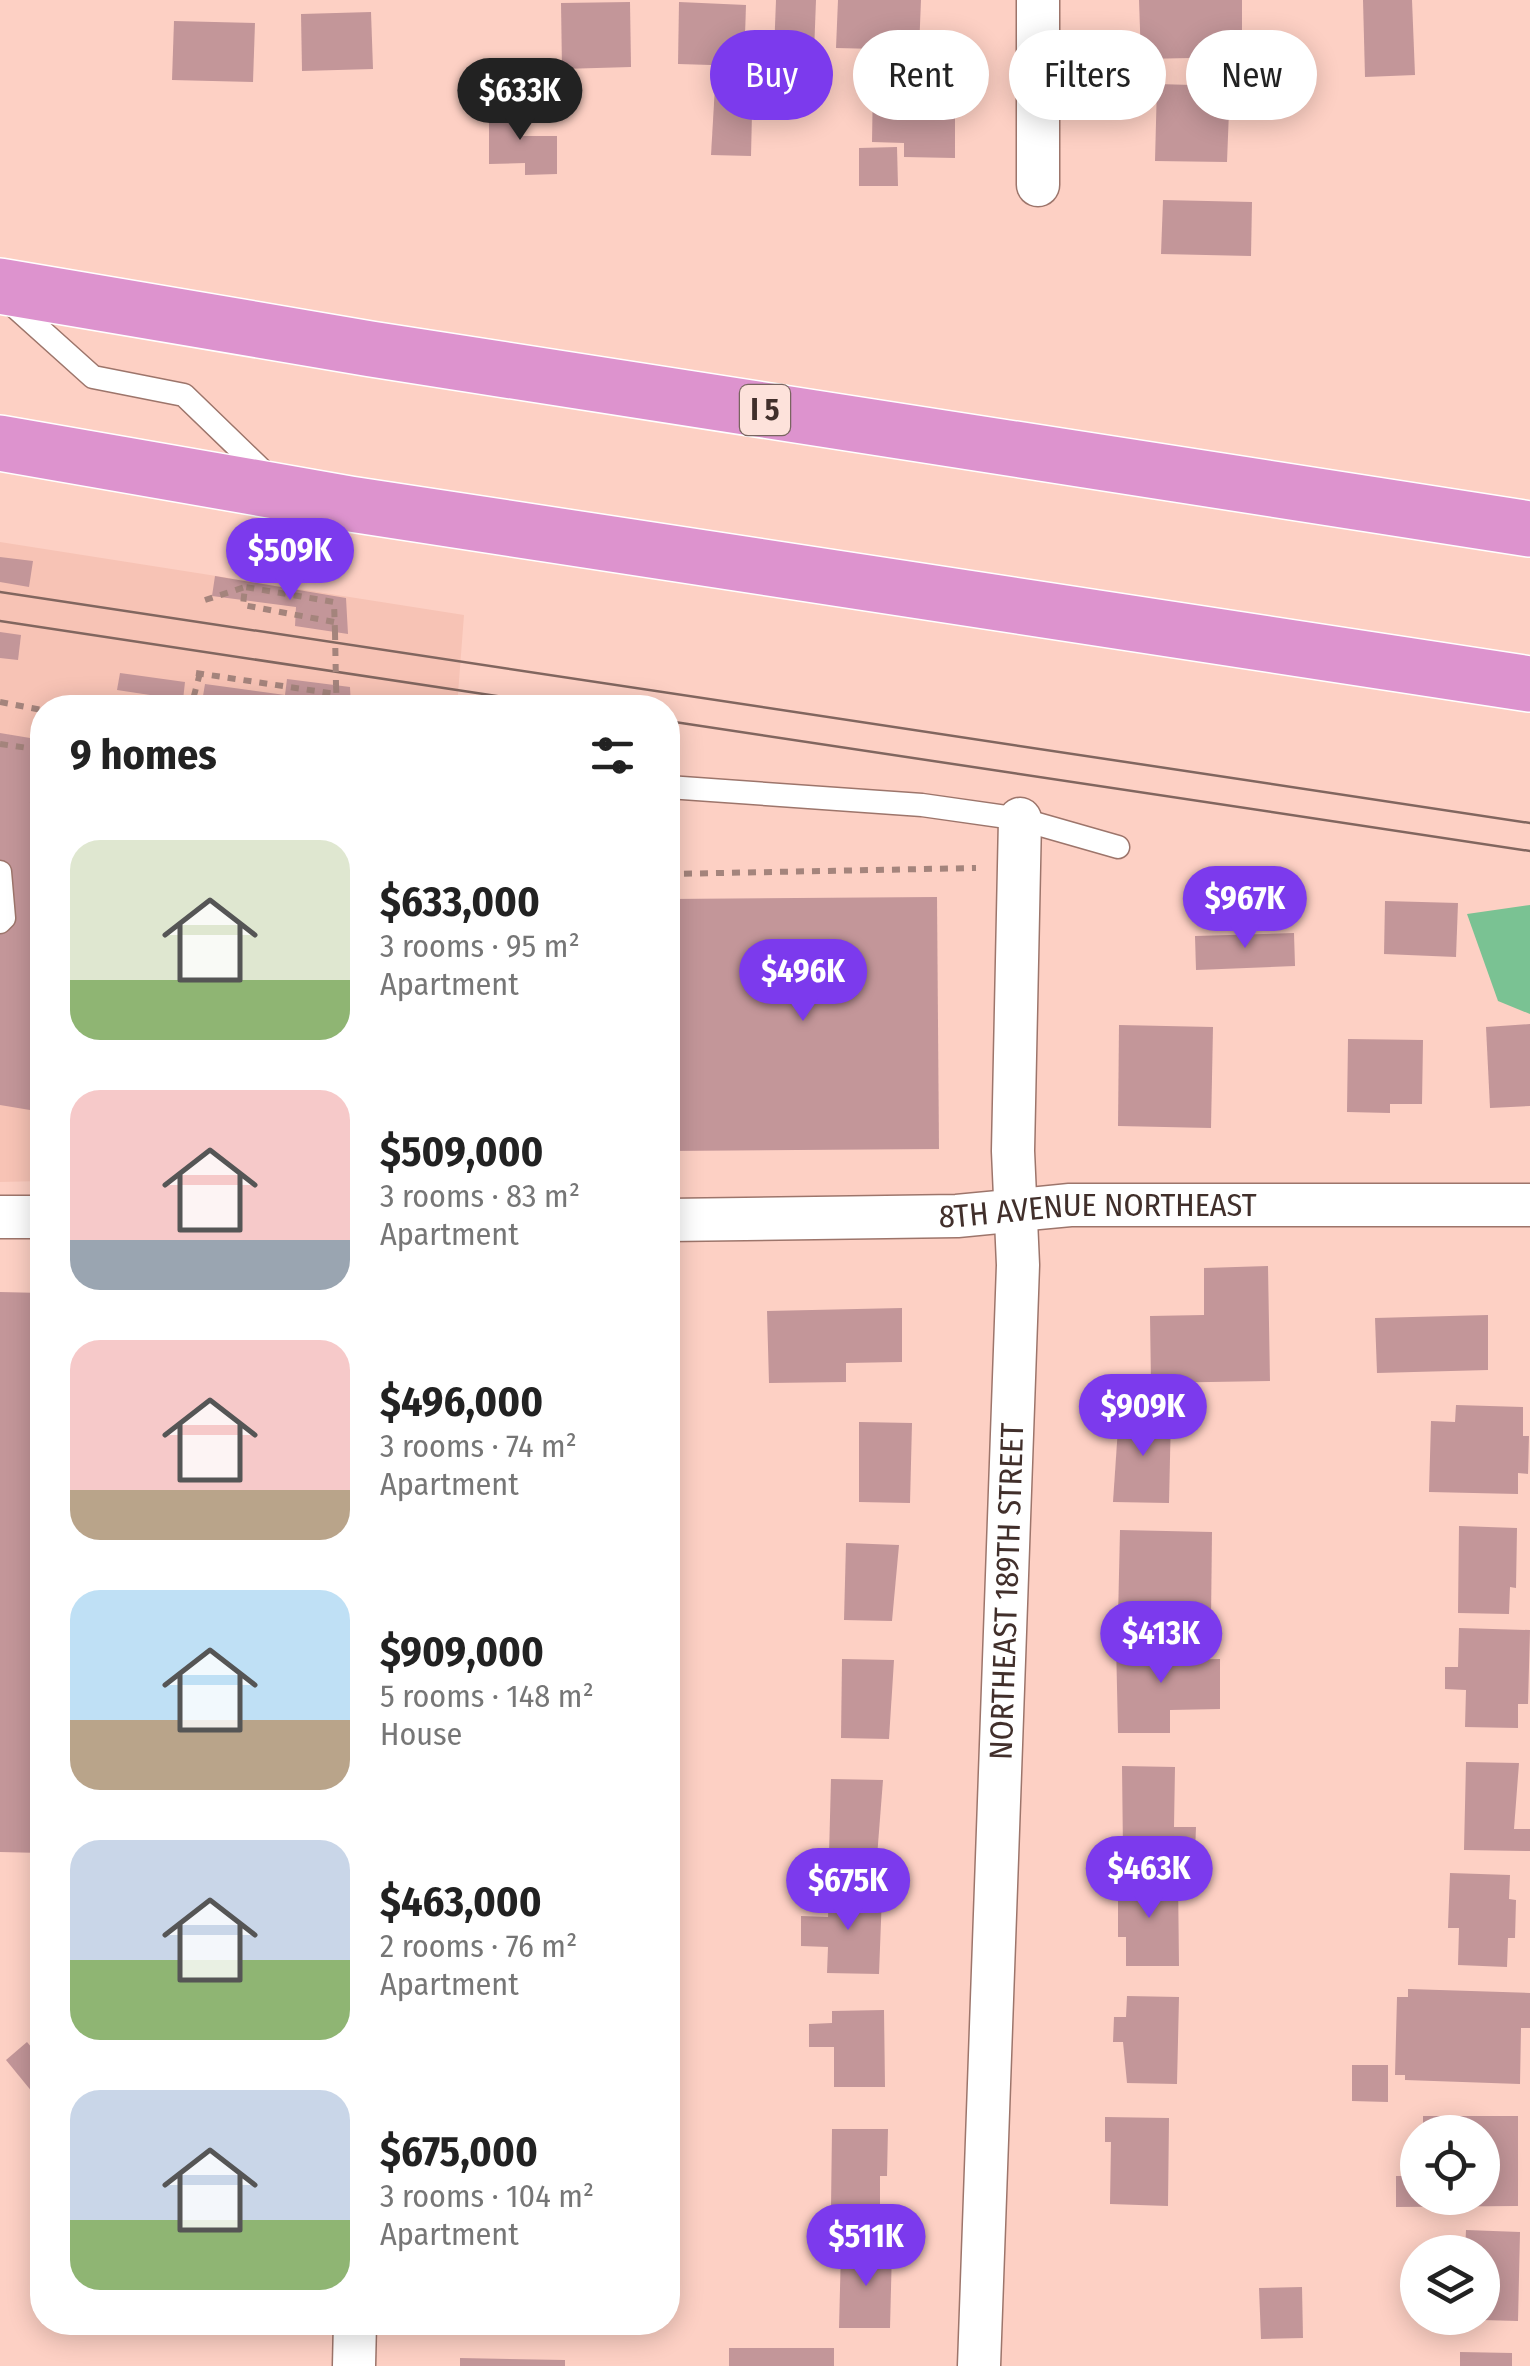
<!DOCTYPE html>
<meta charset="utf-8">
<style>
body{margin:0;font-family:"Fira Sans Condensed",sans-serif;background:#f6f6f6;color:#222;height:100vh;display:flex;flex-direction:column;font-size:38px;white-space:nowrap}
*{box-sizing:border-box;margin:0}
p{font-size:32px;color:#767676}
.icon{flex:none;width:55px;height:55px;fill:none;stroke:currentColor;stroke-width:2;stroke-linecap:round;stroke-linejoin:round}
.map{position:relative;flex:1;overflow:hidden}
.details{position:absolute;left:30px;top:695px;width:650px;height:1640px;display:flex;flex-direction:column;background:#fff;border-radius:40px;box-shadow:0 5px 25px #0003}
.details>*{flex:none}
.banner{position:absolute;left:710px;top:30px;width:670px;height:90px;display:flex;gap:20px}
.controls{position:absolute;left:1400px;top:2115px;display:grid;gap:20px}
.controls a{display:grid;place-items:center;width:100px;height:100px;border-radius:50%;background:#fff;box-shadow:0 5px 25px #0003;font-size:50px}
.price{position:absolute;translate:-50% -85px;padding:0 22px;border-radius:35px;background:#7c3aed;color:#fff;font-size:32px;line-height:65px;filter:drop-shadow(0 2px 5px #0008)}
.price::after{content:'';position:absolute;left:50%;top:60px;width:30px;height:22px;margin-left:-15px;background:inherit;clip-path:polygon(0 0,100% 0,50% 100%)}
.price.active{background:#222;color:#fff}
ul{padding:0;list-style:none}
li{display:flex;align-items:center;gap:30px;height:250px;padding:0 40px}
li span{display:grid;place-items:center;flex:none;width:280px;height:200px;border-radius:30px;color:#555}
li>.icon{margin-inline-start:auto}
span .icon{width:120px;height:120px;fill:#fffc;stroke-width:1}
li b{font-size:42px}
h2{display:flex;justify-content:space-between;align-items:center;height:120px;padding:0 40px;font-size:42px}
.chip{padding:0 35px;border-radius:45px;background:#fff;box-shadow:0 5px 25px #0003;font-size:35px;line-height:90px}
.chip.active{background:#7c3aed;color:#fff}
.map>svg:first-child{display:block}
.built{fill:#f7c3b5}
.green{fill:#7ac293}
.building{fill:#c39699}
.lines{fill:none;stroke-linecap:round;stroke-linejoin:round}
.lane-casing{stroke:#9d756b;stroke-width:25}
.street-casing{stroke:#9d756b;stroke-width:45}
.highway-casing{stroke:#fff;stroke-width:58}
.path{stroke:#a4847c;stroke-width:6;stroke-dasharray:8 8;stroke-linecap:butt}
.lane{stroke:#fff;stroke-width:22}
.street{stroke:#fff;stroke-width:42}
.highway{stroke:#dd93ce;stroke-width:55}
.tram{stroke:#81665f;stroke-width:2.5}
.path-bridge{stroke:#a4847c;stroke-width:6;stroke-dasharray:8 8;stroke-linecap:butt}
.labels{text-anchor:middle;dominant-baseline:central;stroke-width:8;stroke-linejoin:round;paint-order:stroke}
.shield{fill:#fde2db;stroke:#796560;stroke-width:2.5}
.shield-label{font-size:30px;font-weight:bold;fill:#412f2b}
.street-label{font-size:32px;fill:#412f2b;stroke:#fde2db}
</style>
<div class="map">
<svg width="1530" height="2366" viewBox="0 0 1530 2366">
<rect width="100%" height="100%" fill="#fdd0c4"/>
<path class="built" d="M0,542L464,615L457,707L42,708V1181L0,1182Z"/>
<path class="green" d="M1530,905V1014L1498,1001L1467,914Z"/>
<g class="building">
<path d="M776,0H816L814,53L774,52Z"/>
<path d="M838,0H921L919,50L836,48Z"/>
<path d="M1139,0H1242V57L1141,59Z"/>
<path d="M1363,0H1412L1415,75L1365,77Z"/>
<path d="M630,2L631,67L562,69L561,3Z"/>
<path d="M679,2L746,5L744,66L678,64Z"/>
<path d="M371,12L373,69L302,71L301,14Z"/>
<path d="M174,21L255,23L253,82L172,80Z"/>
<path d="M716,69L753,70L751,156L711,155Z"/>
<path d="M873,80L947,81L946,116H955V158L904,157V143L872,142Z"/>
<path d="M1157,84L1263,87L1262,112L1229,111L1227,162L1155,161Z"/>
<path d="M489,107H523V136H557V174L525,175V163L489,164Z"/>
<path d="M897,147L898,186H859V148Z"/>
<path d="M1163,200L1252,202L1251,256L1161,254Z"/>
<path d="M0,557L33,561L29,587L0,582Z"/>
<path d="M215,576L346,598L348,634L295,626L296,607L212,596Z"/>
<path d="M0,632L21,635L18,660L0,658Z"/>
<path d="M120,673L185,682L183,700L117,690Z"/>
<path d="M287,679L350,687L351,708H201L205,684L285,695Z"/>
<path d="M0,733L42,740V1112L0,1105Z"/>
<path d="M937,897L939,1149L668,1151V899Z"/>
<path d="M1385,901L1458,903L1456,957L1384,954Z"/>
<path d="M1294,933L1295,966L1196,970L1195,936Z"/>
<path d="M1530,1024V1106L1490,1108L1486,1027Z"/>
<path d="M1119,1025L1213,1027L1211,1128L1118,1126Z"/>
<path d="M1348,1039L1423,1040L1422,1104H1390V1113L1347,1112Z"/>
<path d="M1268,1266L1270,1381L1151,1383L1150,1316L1204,1315V1268Z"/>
<path d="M0,1292L42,1293V1853L0,1852Z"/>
<path d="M902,1308V1362L846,1363V1382L769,1383L767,1311Z"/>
<path d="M1488,1315V1370L1377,1373L1375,1318Z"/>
<path d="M1456,1405L1523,1407V1436H1529L1528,1474L1518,1473V1494L1429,1492L1431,1421L1455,1422Z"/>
<path d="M1119,1413L1171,1414L1169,1503L1113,1502Z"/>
<path d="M859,1422L912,1423L910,1503L859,1502Z"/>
<path d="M1459,1526L1517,1528L1516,1588L1510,1587L1509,1614L1458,1613Z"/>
<path d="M1120,1530L1212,1532L1211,1620L1118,1618Z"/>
<path d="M846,1543L899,1545L892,1621L844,1620Z"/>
<path d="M1459,1628L1530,1630L1528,1704H1518V1728L1465,1727L1466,1690L1445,1689V1667H1458Z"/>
<path d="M1172,1641V1660L1220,1659V1709L1170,1710V1733H1118L1116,1642Z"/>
<path d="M842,1659L894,1660L889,1739L841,1738Z"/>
<path d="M1466,1762L1519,1763L1514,1829H1530V1851L1464,1850Z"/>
<path d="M1122,1766L1175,1767L1174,1827H1196L1195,1853L1123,1852Z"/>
<path d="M831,1779L883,1780L877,1857L829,1855Z"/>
<path d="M1450,1873L1510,1875L1509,1899L1516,1900L1515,1938H1508L1507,1967L1458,1965L1459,1928H1448Z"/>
<path d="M1118,1878H1178L1179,1966H1126V1937H1118Z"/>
<path d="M829,1894L882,1895L879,1974L827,1973L828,1947L801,1946V1916L828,1917Z"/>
<path d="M1408,1989L1530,1993V2028H1521L1520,2084L1405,2080V2075H1395L1397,1997H1408Z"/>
<path d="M1127,1996L1179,1997L1177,2084L1127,2083L1123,2042H1113L1114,2017H1126Z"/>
<path d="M884,2010L885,2087H834V2047H809V2024L832,2023V2011Z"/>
<path d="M27,2042L42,2060V2104L6,2060Z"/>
<path d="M1352,2065H1388V2102L1352,2101Z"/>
<path d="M1423,2116H1518V2206L1396,2207V2176H1418V2198H1482V2132H1423Z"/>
<path d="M1105,2117L1169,2118L1168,2206L1110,2204L1111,2142H1105Z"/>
<path d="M832,2129H888L887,2176H880V2208H831Z"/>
<path d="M1466,2230L1520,2232L1518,2321L1482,2320V2252H1465Z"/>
<path d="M841,2250H892L890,2328H839Z"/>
<path d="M1302,2287L1303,2338L1261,2339L1259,2288Z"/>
<rect x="729" y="2348" width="105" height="18"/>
<path d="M1460,2352L1512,2353V2366H1460Z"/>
<path d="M460,2358L565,2360V2366H460Z"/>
</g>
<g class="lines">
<defs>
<g id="lane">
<path d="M5,298L93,377L184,395L272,480"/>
<path d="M668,787L922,805L1020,819L1118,847"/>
<path d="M0,872L4,918L0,922"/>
</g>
<g id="street">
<path d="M1038,0V185"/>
<path d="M0,1217H42"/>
<path id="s1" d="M668,1220L957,1216L1070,1205H1530"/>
<path d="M354,2366L355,2322"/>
<path id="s2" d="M979,2366L1018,1265L1013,1151L1020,819"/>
</g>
<g id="highway">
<path d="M0,286L371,349L1530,529"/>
<path d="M0,443L350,504L1530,684"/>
</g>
</defs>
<use href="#lane" class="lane-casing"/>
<use href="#street" class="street-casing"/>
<use href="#highway" class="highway-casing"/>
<g class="path">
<path d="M205,600L245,587"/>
<path d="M334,622L243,605L245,587L334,602L335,632"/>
<path d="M196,673L336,694"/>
<path d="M336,685L337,708"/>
<path d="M0,702L42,710"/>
<path d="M230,704L262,708"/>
<path d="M184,708L192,703L200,673"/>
<path d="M0,744L42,750"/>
<path d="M31,805L42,800"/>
<path d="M668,874L976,868"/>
</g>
<use href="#lane" class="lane"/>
<use href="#street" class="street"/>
<use href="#highway" class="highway"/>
<g class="tram">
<path d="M0,592L1530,823"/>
<path d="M0,621L576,708"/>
<path d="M668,721L1530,851"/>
</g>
<path class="path-bridge" d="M335,632L336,685"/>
</g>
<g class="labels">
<rect class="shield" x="740" y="385" width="50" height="50" rx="8"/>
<g class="shield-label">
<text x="765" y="410">I 5</text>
</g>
<g class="street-label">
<text stroke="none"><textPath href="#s1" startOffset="430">8TH AVENUE NORTHEAST</textPath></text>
<text stroke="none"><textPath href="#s2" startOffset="775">NORTHEAST 189TH STREET</textPath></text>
</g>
</g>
</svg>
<div class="controls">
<a><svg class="icon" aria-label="locate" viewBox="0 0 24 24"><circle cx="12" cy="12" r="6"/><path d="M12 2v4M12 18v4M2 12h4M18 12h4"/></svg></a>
<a><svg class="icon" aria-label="layers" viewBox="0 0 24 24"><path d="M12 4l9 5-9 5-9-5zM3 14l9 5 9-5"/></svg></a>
</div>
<b class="price active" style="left:520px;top:143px">$633K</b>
<b class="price" style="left:290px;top:603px">$509K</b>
<b class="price" style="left:1245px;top:951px">$967K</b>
<b class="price" style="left:803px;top:1024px">$496K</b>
<b class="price" style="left:1143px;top:1459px">$909K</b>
<b class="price" style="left:1161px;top:1686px">$413K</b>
<b class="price" style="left:1149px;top:1921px">$463K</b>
<b class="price" style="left:848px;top:1933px">$675K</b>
<b class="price" style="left:866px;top:2289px">$511K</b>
<div class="banner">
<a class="chip active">Buy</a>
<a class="chip">Rent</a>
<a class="chip">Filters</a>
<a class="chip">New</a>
</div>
<section class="details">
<h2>9 homes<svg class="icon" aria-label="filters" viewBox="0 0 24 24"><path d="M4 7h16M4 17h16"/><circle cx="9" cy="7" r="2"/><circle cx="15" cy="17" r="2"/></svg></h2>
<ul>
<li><span style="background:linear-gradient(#dfe7d0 70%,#8fb573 0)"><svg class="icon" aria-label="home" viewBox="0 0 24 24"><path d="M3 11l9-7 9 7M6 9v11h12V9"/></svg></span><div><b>$633,000</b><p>3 rooms · 95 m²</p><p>Apartment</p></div></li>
<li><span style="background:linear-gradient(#f6c9c9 75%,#9aa5b1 0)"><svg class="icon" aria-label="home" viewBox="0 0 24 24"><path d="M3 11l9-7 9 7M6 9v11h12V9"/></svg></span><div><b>$509,000</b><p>3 rooms · 83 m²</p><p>Apartment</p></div></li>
<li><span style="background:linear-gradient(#f6c9c9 75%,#b9a48a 0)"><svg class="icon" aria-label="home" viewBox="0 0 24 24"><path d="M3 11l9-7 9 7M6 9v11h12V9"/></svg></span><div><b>$496,000</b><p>3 rooms · 74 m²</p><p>Apartment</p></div></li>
<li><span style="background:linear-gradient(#bfe0f5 65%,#b9a48a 0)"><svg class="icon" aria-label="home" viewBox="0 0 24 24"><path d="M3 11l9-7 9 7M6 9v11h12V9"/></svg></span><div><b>$909,000</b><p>5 rooms · 148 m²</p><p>House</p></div></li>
<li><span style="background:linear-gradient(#c9d6e8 60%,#8fb573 0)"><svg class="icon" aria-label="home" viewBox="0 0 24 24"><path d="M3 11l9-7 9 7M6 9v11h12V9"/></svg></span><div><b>$463,000</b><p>2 rooms · 76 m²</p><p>Apartment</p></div></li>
<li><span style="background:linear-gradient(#c9d6e8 65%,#8fb573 0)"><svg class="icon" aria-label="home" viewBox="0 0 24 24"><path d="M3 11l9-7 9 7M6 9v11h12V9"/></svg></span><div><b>$675,000</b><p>3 rooms · 104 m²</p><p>Apartment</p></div></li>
</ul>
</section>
</div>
